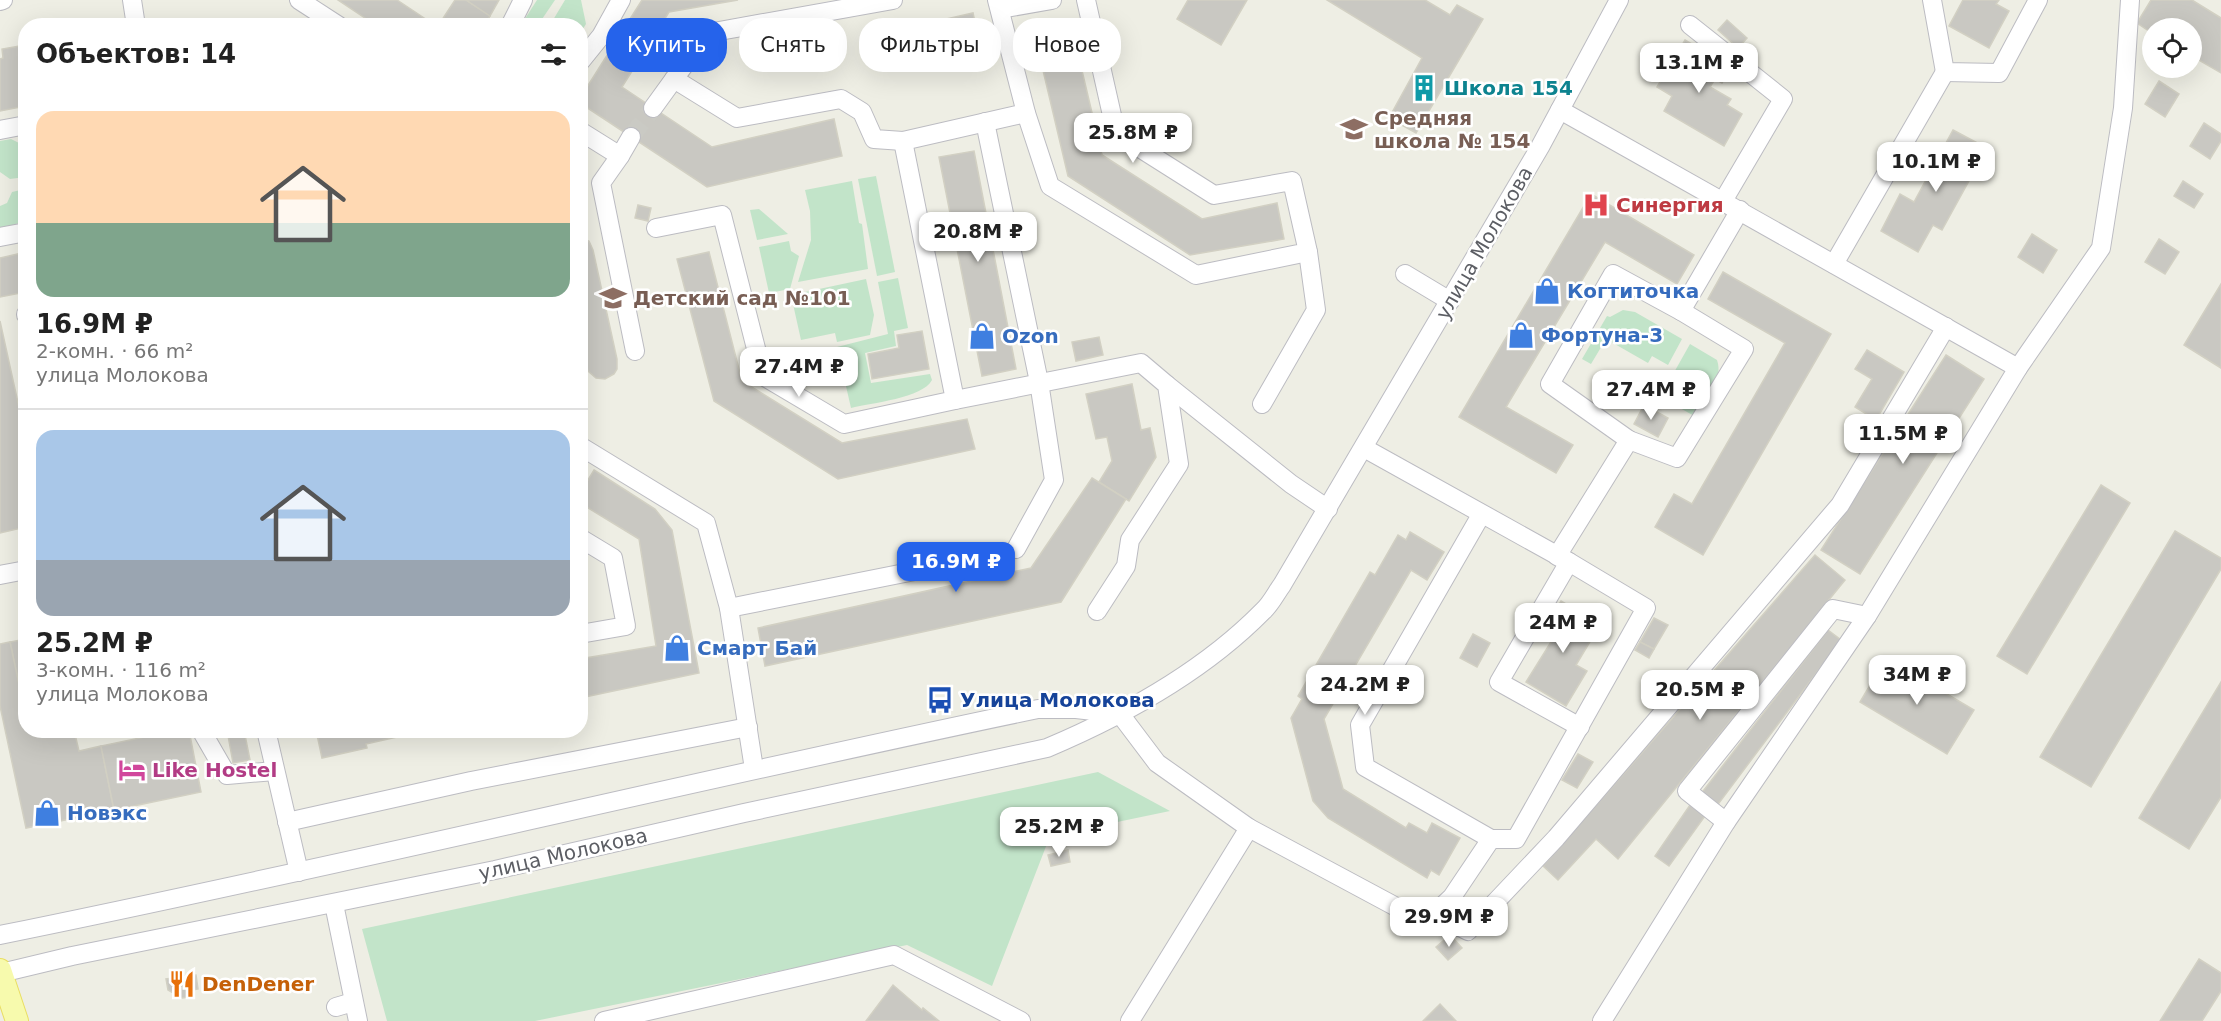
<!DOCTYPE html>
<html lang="ru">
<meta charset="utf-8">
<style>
body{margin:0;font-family:"DejaVu Sans",sans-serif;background:#f6f6f6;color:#222;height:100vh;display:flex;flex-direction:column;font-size:22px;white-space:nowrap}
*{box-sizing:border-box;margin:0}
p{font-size:20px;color:#767676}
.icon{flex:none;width:33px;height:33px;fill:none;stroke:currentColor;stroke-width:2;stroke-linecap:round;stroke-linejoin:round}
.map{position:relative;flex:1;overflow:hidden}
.panel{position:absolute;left:18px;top:18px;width:570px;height:720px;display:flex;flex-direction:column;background:#fff;border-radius:24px;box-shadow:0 6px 24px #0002}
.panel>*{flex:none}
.guide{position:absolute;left:606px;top:18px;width:570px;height:54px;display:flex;gap:12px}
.tools{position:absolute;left:2142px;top:18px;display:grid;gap:12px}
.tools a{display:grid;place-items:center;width:60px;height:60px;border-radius:50%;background:#fff;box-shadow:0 6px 24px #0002;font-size:30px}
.price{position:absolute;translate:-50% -51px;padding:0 14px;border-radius:12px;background:#fff;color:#222;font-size:20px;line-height:39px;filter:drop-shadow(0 2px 3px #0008)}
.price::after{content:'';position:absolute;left:50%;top:36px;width:18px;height:14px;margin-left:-9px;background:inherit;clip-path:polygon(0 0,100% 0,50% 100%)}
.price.selected{background:#2563eb;color:#fff}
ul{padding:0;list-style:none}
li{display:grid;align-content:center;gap:12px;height:318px;padding:0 18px}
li+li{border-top:2px solid #e0e0e0}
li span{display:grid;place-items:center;height:186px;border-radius:18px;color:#555}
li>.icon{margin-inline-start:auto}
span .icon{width:108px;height:108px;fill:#fffc;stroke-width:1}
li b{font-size:26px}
h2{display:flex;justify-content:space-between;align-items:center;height:72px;padding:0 18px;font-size:26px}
.pill{padding:0 21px;border-radius:24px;background:#fff;box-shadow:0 6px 24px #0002;font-size:21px;line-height:54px}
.pill.selected{background:#2563eb;color:#fff}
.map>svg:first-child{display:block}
.green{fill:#c2e4c9}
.building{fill:#c9c8c2;stroke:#d2d0c3;stroke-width:1.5}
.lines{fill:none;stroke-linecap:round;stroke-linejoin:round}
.minor-tunnel{stroke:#cacac4;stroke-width:18;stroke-dasharray:18 9;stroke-linecap:butt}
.minor-casing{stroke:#bcbcc2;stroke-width:20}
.major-casing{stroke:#e9de62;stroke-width:24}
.minor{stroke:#fff;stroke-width:18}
.major{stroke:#f7faad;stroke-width:22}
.labels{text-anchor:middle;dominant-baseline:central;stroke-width:5;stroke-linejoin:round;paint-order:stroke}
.culture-label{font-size:20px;font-weight:bold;fill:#0d838f;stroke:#fff;text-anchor:start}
.education-label{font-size:20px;font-weight:bold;fill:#785e54;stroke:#fff;text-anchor:start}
.health-label{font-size:20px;font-weight:bold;fill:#be3a42;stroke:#fff;text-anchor:start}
.street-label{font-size:20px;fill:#5c5e64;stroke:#fff}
.shop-label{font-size:20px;font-weight:bold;fill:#366cbe;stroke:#fff;text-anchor:start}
.transit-label{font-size:20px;font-weight:bold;fill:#164399;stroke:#fff;text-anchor:start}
.hotel-label{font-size:20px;font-weight:bold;fill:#b23c85;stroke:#fff;text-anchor:start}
.food-label{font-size:20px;font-weight:bold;fill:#c56008;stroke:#fff;text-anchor:start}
</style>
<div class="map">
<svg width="2221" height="1021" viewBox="0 0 2221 1021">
<rect width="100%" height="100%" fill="#eeeee4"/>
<g class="green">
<path d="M537,0H555L538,25H521Z"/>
<path d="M565,0H581L586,24L581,32L580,26L550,25Z"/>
<path d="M11,139L23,145L25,177L10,179L0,172V141Z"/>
<path d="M876,176L895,272L877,276L858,179Z"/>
<path d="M852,181L859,223L862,224L868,269L798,282L811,240L810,211L805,190Z"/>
<path d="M25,189V221L0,229V206L7,203L12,192Z"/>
<path d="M759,209L788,234L757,240L750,210Z"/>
<path d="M789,241L791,251L799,256L790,289L769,293L759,247Z"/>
<path d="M898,278L908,328L894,331L896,346L865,353L871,383L930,374L932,380C923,398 871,403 851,408L837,347L888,334L878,282Z"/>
<path d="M866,279L874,315L870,335L837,342L835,333L801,340L791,295Z"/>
<path d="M1623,310L1635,312L1682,339L1668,365L1652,356L1648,363L1606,339L1591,364L1582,359L1607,316L1610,317Z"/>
<path d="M1690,344L1717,360C1724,380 1706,400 1696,417L1655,394L1667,374L1672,376Z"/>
<path d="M1098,772L1170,811L1050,836L992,986L907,945L535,1021H387L362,929Z"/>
</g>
<g class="building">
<path d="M338,0H397L436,26H377Z"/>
<path d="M455,0H466L490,16L484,26H438Z"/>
<path d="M466,0H499L490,16Z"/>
<path d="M642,0H738L669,12L622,87L712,147L834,119L842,156L707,187L580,103V98Z"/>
<path d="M1188,0H1247L1221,45L1177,19Z"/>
<path d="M1327,0H1425L1450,15L1457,5L1483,19L1416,133L1389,118L1422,58Z"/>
<path d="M1963,0H1999L1996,4L2009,11L1989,48L1949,26Z"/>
<path d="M2151,0H2192L2221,18V73L2192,56V28H2152V33L2137,23Z"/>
<path d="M973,13L977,31L950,37L946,19Z"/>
<path d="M1070,20L1102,155L1202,219L1277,203L1284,239L1190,255L1068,176L1033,28Z"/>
<path d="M1727,20L1747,38L1738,48L1718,30Z"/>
<path d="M1685,40L1715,58L1711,63L1728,73L1722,83L1715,79L1710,87L1731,99L1727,105L1742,114L1724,146L1664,111L1672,96L1657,87Z"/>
<path d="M26,45V106L0,111V59L3,58L2,49Z"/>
<path d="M2159,81L2179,94L2165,117L2145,104Z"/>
<path d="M2204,123L2221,134V141L2210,159L2190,146Z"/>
<path d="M1953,130L1987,148L1942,230L1933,225L1918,252L1881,231L1900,194L1914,202Z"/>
<path d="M974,151L1016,369L982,376L939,157Z"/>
<path d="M2183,181L2203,194L2194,208L2174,196Z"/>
<path d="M1591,194L1694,255L1677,284L1605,242L1506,407L1573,445L1556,473L1459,417Z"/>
<path d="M638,205L651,208L648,221L635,218Z"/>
<path d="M2032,234L2057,250L2043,273L2018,257Z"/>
<path d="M580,238L589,241L593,250L617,359V369L614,374L605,379L596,378L588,371L580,343Z"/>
<path d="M2159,239L2179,252L2165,274L2145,262Z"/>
<path d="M709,252L742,381L842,443L967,419L975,449L838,479L714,401L677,259Z"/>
<path d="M22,253L26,271V292L0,297V258Z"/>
<path d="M1723,272L1831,334L1703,555L1655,527L1674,494L1692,504L1785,343L1708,299Z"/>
<path d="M2221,284V368L2184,345Z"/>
<path d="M0,321L26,439V527L0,533Z"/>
<path d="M922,331L929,369L872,379L868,354L899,348L897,335Z"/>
<path d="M1099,337L1103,355L1076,361L1072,342Z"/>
<path d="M1867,350L1904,372L1876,420L1855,407L1872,379L1855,369Z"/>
<path d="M1946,355L1984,379L1860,574L1821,550Z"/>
<path d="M1132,384L1141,430L1150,428L1156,457L1129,501L1099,482L1112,461L1107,437L1096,439L1086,394Z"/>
<path d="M1644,405L1668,418L1658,437L1634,424Z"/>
<path d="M594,470L655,509L672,530L699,673L580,698V659L656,646L639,539L580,503V493Z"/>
<path d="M1092,478L1126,499L1061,602L765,666L758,628L1031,568Z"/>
<path d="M2101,485L2130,503L2027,674L1997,656Z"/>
<path d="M2175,531L2221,558V569L2091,787L2040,757Z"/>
<path d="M1410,532L1444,552L1427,580L1411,570L1324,719L1343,789L1406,828L1409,823L1427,833L1432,823L1460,838L1439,875L1431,870L1427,878L1328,818L1313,801L1291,718L1302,699L1298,696L1370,572L1375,575L1398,535L1406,540Z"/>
<path d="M1815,555L1845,580L1618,859L1596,839L1558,880L1543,866Z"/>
<path d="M1561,601L1600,625L1576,665L1587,671L1566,706L1526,682L1551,642L1540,635Z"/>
<path d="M1654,618L1668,625L1654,649L1640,642Z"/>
<path d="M1828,630L1841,640L1716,807L1700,795Z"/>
<path d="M1473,634L1490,643L1477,667L1460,658Z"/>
<path d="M26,639V717L10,642Z"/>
<path d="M10,642L26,717V730H74L79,751L101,746L114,810L26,828L0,706V644Z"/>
<path d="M1640,642L1654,649L1649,658L1635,650Z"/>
<path d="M1886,658L1974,710L1947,754L1860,702Z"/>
<path d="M2221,682V797L2189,849L2139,818Z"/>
<path d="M178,730H189L201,792L114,810L101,746Z"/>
<path d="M227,730H244L250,760L233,763Z"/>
<path d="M316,730H428L366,744L367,748L322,758Z"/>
<path d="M1578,754L1593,762L1577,788L1562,780Z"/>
<path d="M1690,805L1705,816L1669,866L1655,856Z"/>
<path d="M1068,850L1070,862L1051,866L1048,855Z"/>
<path d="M1450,935L1462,948L1448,960L1436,947Z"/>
<path d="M2199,959L2221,973V991L2202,1021H2160Z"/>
<path d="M196,975L198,989L188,991L189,997L182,998L168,990L166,979Z"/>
<path d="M893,985L922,1010L923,1008L939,1021H866Z"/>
<path d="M1440,1004L1456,1021H1423Z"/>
</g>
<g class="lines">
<path class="minor-tunnel" d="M631,137L653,108"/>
<defs>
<g id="minor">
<path d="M132,0L136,26"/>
<path d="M299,0L339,26"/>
<path d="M893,0L708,33L674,79L737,118L841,99L862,112L874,139L903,141L1026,113"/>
<path d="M997,0L1026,113L1050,186L1196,275L1308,252L1292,181L1214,195L1116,133L1086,0"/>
<path d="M1932,0L1945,72L1999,73L2038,0"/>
<path d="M0,1L3,0"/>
<path d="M1000,9L1052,0"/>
<path d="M1690,25L1783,99L1723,201"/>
<path d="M510,26L523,0"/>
<path d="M580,62L601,36L621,0"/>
<path d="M653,108L674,79"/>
<path d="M1560,110L2018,368"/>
<path d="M985,122L1039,382L1054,480L1016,549"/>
<path d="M0,130L26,125"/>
<path d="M580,131L620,156L631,137"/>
<path d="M620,156L601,183L635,351"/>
<path d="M656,228L722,215L763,376L844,424L955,400L903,141"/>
<path d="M0,237L26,232"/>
<path d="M1834,264L1945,72"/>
<path d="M1405,274L1450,301"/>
<path d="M26,314V315"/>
<path d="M1167,385L1291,484L1328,509"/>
<path d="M955,400L1141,363L1167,385L1179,464L1130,540L1126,566L1097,611"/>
<path d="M1262,404L1316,310L1308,252"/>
<path d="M1629,440L1550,384L1613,274L1681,311L1740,210"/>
<path d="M580,446L706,523L729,608L754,769"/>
<path d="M1364,448L1569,562L1646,608L1516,839H1491L1365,767L1360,725L1481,515"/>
<path d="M580,538L613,558L626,626L580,634"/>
<path d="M0,575L26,570"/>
<path d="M729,608L1000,554"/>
<path d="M1120,714L1157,763L1249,828L1415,917L1434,914L1452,897L1491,839"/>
<path d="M1580,727L1499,682L1569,562L1557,556L1629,440L1677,458L1744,349L1681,311"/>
<path d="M201,730L227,775L275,771"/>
<path d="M266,730L299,872"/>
<path d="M287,822L471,781L748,727"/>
<path d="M1726,822L1687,791L1833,609L1867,616"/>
<path d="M334,904L358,1021"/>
<path d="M1434,914L1468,931L1556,838L1840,505L1946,327"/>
<path d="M0,935C347,865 691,781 1038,709H1076L1120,714"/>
<path d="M1,973L72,956L495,870L744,813L1047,748C1125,715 1203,672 1263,611C1271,604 1276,593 1282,585L1540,147L1619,0"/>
<path d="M336,1007L353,1002"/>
<path d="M604,1021L894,955L1021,1021"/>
<path d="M1130,1021L1249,828"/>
<path d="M1602,1021L1726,822L1867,616L2018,368L2101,248L2123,108L2130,0"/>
</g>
<path id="major" d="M0,970L17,1021"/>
</defs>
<use href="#minor" class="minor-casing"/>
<use href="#major" class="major-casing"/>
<use href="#minor" class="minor"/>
<use href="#major" class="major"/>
</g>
<defs>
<symbol id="building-bare" viewBox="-9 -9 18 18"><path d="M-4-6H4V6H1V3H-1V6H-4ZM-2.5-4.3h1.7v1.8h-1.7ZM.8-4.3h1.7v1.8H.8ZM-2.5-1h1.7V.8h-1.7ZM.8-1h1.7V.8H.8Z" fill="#0f9aa8" stroke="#fff" stroke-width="2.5" paint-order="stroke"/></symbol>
<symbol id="school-bare" viewBox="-9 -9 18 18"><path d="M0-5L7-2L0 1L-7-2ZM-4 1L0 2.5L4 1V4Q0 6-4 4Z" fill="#8d6e63" stroke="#fff" stroke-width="2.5" paint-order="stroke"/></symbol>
<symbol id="hospital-bare" viewBox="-9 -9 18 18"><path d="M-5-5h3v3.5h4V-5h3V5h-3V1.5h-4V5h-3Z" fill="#e0444e" stroke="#fff" stroke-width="2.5" paint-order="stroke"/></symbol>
<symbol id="shop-bare" viewBox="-9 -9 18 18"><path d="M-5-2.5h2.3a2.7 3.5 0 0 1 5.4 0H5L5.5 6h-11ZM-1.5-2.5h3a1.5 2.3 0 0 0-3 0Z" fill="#3f7fe0" stroke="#fff" stroke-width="2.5" paint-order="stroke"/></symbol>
<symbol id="bus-bare" viewBox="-9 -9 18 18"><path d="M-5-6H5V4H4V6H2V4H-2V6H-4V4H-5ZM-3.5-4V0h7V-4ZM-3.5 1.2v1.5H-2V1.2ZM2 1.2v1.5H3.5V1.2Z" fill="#1a4fb4" stroke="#fff" stroke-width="2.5" paint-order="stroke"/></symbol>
<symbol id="hotel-bare" viewBox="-9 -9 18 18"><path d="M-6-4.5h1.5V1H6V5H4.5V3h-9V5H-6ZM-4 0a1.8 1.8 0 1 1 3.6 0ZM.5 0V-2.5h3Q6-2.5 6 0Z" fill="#d1479c" stroke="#fff" stroke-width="2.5" paint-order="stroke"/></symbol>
<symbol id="restaurant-bare" viewBox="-9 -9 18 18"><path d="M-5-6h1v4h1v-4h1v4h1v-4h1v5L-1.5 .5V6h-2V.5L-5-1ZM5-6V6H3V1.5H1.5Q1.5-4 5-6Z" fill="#e8710a" stroke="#fff" stroke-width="2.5" paint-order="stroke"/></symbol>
</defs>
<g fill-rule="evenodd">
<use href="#building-bare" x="1405" y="69" width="38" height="38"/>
<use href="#school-bare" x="1335" y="110" width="38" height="38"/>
<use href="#hospital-bare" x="1577" y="186" width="38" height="38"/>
<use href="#shop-bare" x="1528" y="272" width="38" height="38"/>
<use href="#school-bare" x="594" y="279" width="38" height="38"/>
<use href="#shop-bare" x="1502" y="316" width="38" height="38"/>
<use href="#shop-bare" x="963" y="317" width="38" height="38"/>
<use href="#shop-bare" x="658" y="629" width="38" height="38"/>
<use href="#bus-bare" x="921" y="681" width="38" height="38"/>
<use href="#hotel-bare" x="113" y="751" width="38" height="38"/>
<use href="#shop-bare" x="28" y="794" width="38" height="38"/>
<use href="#restaurant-bare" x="163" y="965" width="38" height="38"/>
</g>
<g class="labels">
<g class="culture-label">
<text x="1444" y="88">Школа 154</text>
</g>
<g class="education-label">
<text x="1374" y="118">Средняя<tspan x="1374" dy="23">школа № 154</tspan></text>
<text x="633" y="298">Детский сад №101</text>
</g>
<g class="health-label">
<text x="1616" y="205">Синергия</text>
</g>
<g class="street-label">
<text transform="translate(1484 243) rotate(-60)">улица Молокова</text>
<text transform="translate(563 854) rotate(-13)">улица Молокова</text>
</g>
<g class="shop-label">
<text x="1567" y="291">Когтиточка</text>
<text x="1541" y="335">Фортуна-3</text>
<text x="1002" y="336">Ozon</text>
<text x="697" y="648">Смарт Бай</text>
<text x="67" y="813">Новэкс</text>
</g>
<g class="transit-label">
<text x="960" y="700">Улица Молокова</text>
</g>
<g class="hotel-label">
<text x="152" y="770">Like Hostel</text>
</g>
<g class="food-label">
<text x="202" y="984">DenDener</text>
</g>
</g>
</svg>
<div class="tools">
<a><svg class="icon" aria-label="locate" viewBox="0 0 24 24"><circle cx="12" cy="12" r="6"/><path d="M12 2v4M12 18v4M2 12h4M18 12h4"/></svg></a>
</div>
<b class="price" style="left:1699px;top:94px">13.1M ₽</b>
<b class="price" style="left:1133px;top:164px">25.8M ₽</b>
<b class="price" style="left:1936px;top:193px">10.1M ₽</b>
<b class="price" style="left:978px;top:263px">20.8M ₽</b>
<b class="price" style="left:799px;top:398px">27.4M ₽</b>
<b class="price" style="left:1651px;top:421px">27.4M ₽</b>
<b class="price" style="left:1903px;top:465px">11.5M ₽</b>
<b class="price selected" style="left:956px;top:593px">16.9M ₽</b>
<b class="price" style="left:1563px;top:654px">24M ₽</b>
<b class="price" style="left:1917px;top:706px">34M ₽</b>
<b class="price" style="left:1365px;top:716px">24.2M ₽</b>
<b class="price" style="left:1700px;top:721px">20.5M ₽</b>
<b class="price" style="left:1059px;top:858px">25.2M ₽</b>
<b class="price" style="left:1449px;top:948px">29.9M ₽</b>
<div class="guide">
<a class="pill selected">Купить</a>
<a class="pill">Снять</a>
<a class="pill">Фильтры</a>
<a class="pill">Новое</a>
</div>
<section class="panel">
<h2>Объектов: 14<svg class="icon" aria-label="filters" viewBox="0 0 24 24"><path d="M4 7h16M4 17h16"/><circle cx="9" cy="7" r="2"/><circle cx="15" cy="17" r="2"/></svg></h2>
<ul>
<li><span style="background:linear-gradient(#ffd9b3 60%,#7fa58c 0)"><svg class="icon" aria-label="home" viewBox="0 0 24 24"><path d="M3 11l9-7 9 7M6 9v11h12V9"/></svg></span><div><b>16.9M ₽</b><p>2-комн. · 66 m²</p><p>улица Молокова</p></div></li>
<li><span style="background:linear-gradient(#a9c7e8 70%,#9aa5b1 0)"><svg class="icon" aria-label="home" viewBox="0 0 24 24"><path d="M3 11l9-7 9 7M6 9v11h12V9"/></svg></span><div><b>25.2M ₽</b><p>3-комн. · 116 m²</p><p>улица Молокова</p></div></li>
</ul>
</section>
</div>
